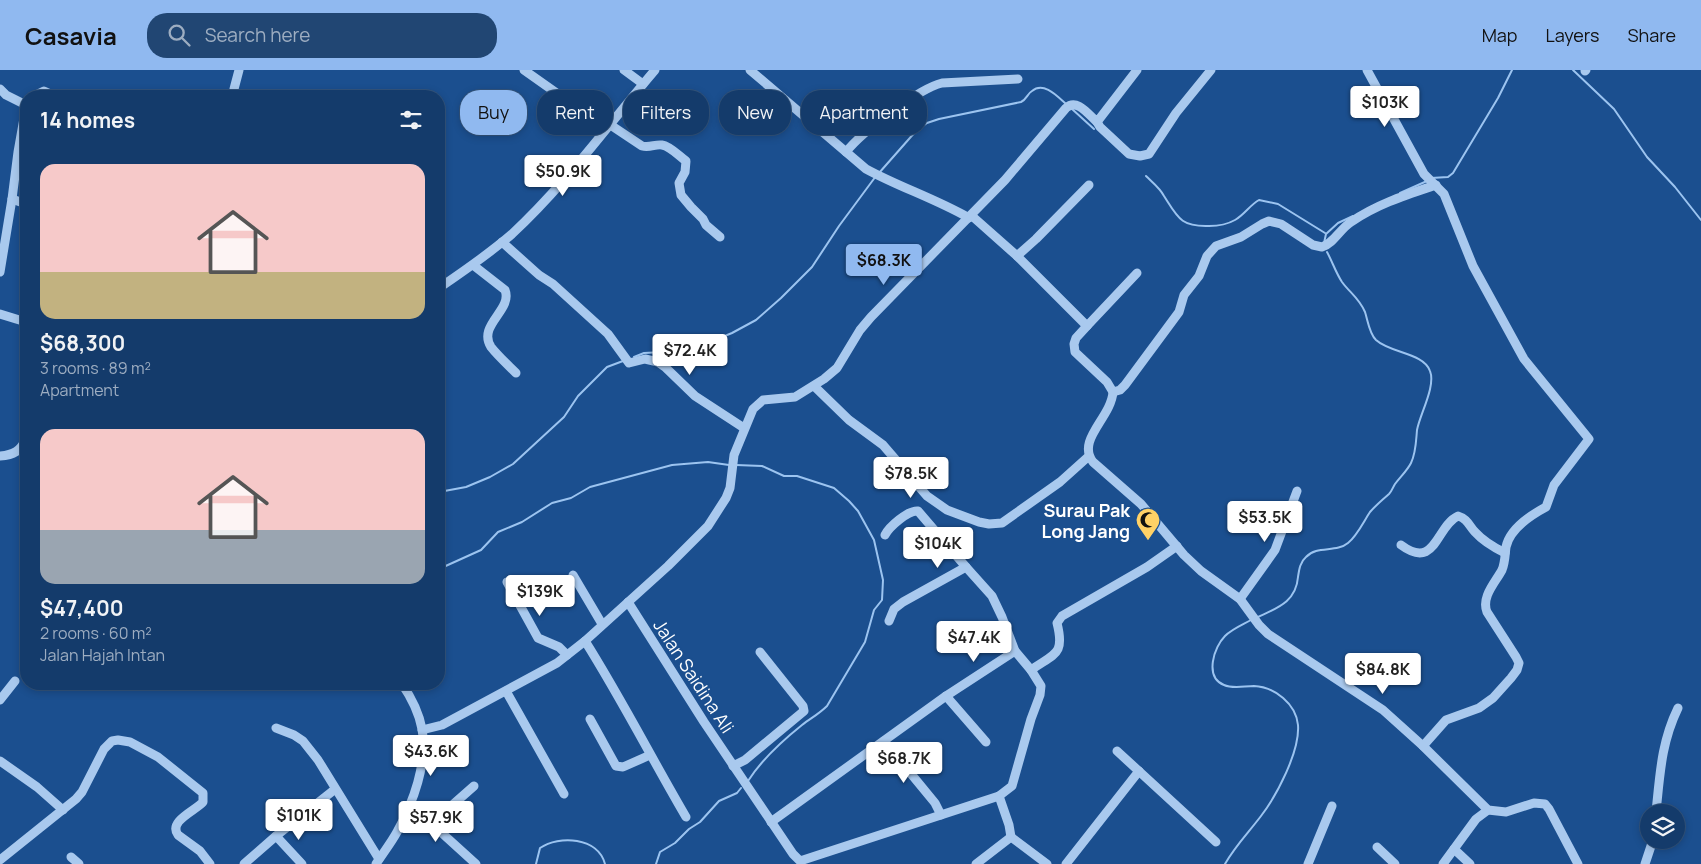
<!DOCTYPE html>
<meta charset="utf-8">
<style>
body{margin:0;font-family:Manrope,sans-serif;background:#214673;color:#f1f3f6;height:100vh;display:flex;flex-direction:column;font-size:19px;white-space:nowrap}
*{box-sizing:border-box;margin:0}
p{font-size:16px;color:#9dadc1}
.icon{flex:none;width:28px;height:28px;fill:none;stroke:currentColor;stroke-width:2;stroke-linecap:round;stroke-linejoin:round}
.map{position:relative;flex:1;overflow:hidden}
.side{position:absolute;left:20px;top:20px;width:425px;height:600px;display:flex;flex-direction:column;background:#143b6b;border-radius:20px;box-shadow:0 2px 8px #0003,0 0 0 1px #33557e}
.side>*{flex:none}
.guide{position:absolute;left:460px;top:20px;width:475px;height:45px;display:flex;gap:10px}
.controls{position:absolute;left:1640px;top:734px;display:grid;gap:10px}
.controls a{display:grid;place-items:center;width:45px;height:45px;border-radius:50%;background:#143b6b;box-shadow:0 2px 8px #0003,0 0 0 1px #33557e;font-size:25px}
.price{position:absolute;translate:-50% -42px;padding:0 11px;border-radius:5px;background:#fff;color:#222;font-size:16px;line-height:32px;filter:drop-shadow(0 1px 2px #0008)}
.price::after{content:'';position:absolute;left:50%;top:30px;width:15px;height:11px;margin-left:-8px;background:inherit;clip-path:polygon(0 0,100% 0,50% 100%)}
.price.active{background:#90b9f0;color:#111}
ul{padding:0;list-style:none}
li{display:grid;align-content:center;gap:10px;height:265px;padding:0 20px}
li span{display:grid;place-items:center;height:155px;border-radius:15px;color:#555}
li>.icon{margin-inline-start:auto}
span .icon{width:90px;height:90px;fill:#fffc;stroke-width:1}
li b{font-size:21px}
h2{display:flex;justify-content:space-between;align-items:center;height:60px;padding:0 20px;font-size:21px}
.chip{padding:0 18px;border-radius:20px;background:#143b6b;box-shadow:0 2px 8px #0003,0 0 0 1px #33557e;font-size:18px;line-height:45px}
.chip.active{background:#90b9f0;color:#111}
header{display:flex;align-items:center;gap:30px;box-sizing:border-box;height:70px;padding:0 25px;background:#90b9f0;color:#111}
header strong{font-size:24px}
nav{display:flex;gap:28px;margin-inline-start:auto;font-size:18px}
.search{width:350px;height:45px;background:#214673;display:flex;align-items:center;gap:12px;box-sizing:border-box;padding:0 18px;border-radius:20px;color:#9dadc1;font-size:19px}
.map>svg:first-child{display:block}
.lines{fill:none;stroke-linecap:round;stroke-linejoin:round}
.stream{stroke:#9cc4f0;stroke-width:2}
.minor{stroke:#a9c9ee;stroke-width:9}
.labels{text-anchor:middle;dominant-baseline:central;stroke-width:4;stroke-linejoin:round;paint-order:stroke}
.poi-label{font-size:18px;font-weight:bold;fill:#fff;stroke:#1b4f8f;text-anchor:end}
.street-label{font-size:18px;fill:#fff;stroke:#1b4f8f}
</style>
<header>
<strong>Casavia</strong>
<div class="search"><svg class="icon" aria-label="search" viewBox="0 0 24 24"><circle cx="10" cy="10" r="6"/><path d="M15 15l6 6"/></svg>Search here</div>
<nav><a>Map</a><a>Layers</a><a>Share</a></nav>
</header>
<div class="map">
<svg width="1701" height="794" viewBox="0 0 1701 794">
<rect width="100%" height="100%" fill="#1b4f8f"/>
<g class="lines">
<g class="stream">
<path d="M1573,0L1614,39L1647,87L1675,117L1701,150"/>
<path d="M1072,39L1094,59"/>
<path d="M879,103L916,61L927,53L939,49L1021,32C1027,29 1027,24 1032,21C1044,11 1058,27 1066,34"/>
<path d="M1146,106C1152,112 1160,118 1164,126C1178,148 1181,157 1209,156C1217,156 1228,154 1235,150C1244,145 1250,135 1259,130L1278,134L1325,163"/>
<path d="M1431,108L1448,107L1453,103L1498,28L1512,0"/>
<path d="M1400,123L1427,111"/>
<path d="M1324,173L1326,164L1338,153L1353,146"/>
<path d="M634,287L644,283L682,281L696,278L732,263L756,250L781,228L812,197L839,156L876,106"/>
<path d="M736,395L762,396L784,406H797L834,418L849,431L858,441L874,470L883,510L882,530L874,540L865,572L827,636C819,644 811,648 802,655C782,671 762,689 748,711"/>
<path d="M439,422L466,417L490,407L513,394L564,347L578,326L607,297L623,291"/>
<path d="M439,499L481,480L498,462L522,452L552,433L571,428L590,417L672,395L708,392L729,395"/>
<path d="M1258,547C1277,538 1296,532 1298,507C1299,500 1300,492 1306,487C1317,475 1336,483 1348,473C1357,466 1364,451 1370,442C1376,435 1382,430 1389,424C1392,421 1393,417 1395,414C1400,407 1407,401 1411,393C1416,383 1416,371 1417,360C1420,344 1436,316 1430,301C1424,283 1390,283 1376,270C1369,263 1368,251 1365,242C1359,228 1350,223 1342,212C1336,203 1332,191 1327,182"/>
<path d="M536,794L540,778C559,765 598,767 605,794"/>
<path d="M656,794L660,782L675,773L689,759L700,752L719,731L737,723L741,718"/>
<path d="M1225,794C1235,776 1249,762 1261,746C1277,725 1300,681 1298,655C1296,634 1275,617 1254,616C1244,616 1233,619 1224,615C1204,607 1214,577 1225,566C1232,559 1242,555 1251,550"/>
</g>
<g class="minor">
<path d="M524,0L606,58"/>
<path d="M624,0L643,14"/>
<path d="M750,0L866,99C899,117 936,129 969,148"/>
<path d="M1367,0L1424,104L1444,124L1473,196L1524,289L1589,369L1554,415L1546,437C1531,445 1510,458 1506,477C1505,485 1505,493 1502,500C1495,513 1481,527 1487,542L1516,587L1519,593L1517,600L1511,608L1493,628L1479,638L1446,650L1423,676"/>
<path d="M1585,1L1586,0"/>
<path d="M0,19L6,25L26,35"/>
<path d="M34,26L44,21L55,26"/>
<path d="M234,26V19L239,0"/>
<path d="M1097,52L1100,57L1129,84L1140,86L1149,84L1176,43L1211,0"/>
<path d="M609,54L642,76C650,78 655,74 662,75C670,76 679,86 686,91L685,102L679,113L681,125L691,137L703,149L706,155L720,167"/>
<path d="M846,82C862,62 918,19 942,13L1018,9"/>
<path d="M12,129L26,134"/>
<path d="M972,146L1017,186L1087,256L1076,268L1074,274L1075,282L1107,312L1113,322C1111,348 1076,370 1093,392L1141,434L1184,485L1201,501L1240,529L1259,555L1268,564L1383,640L1423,676L1488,740L1506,742L1534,733L1545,734L1549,739L1578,794"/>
<path d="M502,172L539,205L553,214L608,264L629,293L645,289L658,292L665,297L695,326L744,358"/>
<path d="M1017,186L1036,169L1089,115"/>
<path d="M473,195L505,220C513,240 477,255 491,277C498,286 508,295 516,303"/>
<path d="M0,202L12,129L18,82L26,37"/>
<path d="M439,218C464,201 489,184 512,164C565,115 608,55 655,0"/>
<path d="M0,244L26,252"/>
<path d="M1087,256L1137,203"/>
<path d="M814,316L849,350L883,375L927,426L947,440L979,452L989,454L1002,453L1060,412L1089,386"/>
<path d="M1113,322L1120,320L1125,315L1179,242L1184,225L1199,206L1207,186L1216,176L1241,167L1262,154L1269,151L1281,154L1313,175L1322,177C1334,173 1340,159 1351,152C1377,134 1406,125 1436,115"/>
<path d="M0,386C14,385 20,381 26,369"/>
<path d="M885,465C889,457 908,440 918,441L966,497"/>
<path d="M1401,475C1436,501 1436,456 1458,446C1468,449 1469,456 1475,462C1483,471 1495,478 1505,483"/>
<path d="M573,505L602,554"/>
<path d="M507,512L538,568L559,577L567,585"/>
<path d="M1240,529L1275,480L1297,421"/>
<path d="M628,532L704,652L793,784L800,791L999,726L1012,716L1031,649L1040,625L1041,616L1031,600"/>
<path d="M889,551L894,539L903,532L966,497L992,526L1002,547L1015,581L1031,600C1055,583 1065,585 1057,553L1062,546L1147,497L1177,476"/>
<path d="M585,571C621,628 652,689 686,747"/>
<path d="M506,621L564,724"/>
<path d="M946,626L986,672"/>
<path d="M0,630L15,611"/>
<path d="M590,649L616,696L623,697L650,685"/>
<path d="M276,658L294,665L303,671L318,690L379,789"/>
<path d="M422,660L442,655L557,593L585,571L668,496L708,456L726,428L730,418L734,385L753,339L763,330L795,327L824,309L837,298L860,260L871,247L1005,110L1066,38C1077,28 1088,44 1097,52L1137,0"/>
<path d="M884,671L935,733L941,745"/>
<path d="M1117,681L1216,772"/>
<path d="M0,691L37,717L63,740"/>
<path d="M733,696L745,690L804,641L803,636L760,582"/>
<path d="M411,735L476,794"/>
<path d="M1656,742C1660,705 1661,673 1678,638"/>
<path d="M771,752L946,626L1015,581"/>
<path d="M432,753L474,716"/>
<path d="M276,766L302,794"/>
<path d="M1011,767L1047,794"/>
<path d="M1377,777L1395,794"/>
<path d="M1454,779L1470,794"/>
<path d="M71,787L79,794"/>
<path d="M0,790L76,729L82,722L104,679L112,671L118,670L130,672L158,687L203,723V732C195,741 168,751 178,765L200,781L210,794"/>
<path d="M244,794L276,766L334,720"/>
<path d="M376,794C383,783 391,773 397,762C413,733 428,693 422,659C419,643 411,627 402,614"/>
<path d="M976,794L1011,767L1009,755L999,726"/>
<path d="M1066,794L1139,701"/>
<path d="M1308,794L1332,736"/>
<path d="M1443,794L1476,749L1488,740"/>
<path d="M1645,794L1653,770"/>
</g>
</g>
<defs>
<symbol id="mosque-pin" viewBox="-11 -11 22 30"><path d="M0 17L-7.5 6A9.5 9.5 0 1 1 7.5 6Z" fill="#ffd166" stroke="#1b4f8f"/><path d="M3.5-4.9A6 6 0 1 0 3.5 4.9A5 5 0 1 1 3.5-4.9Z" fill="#111"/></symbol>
</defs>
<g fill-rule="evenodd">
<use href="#mosque-pin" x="1134" y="436" width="28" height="38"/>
</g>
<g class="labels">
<g class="poi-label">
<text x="1130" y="440">Surau Pak<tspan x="1130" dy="21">Long Jang</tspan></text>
</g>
<g class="street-label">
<text transform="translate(694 606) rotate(57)">Jalan Saidina Ali</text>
</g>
</g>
</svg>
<div class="controls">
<a><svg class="icon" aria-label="layers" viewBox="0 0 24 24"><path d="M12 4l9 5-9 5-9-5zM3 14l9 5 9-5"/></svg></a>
</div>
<b class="price" style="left:1385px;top:58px">$103K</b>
<b class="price" style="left:563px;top:127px">$50.9K</b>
<b class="price active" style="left:884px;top:216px">$68.3K</b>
<b class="price" style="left:690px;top:306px">$72.4K</b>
<b class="price" style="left:911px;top:429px">$78.5K</b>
<b class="price" style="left:1265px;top:473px">$53.5K</b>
<b class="price" style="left:938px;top:499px">$104K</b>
<b class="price" style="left:540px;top:547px">$139K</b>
<b class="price" style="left:974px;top:593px">$47.4K</b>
<b class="price" style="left:1383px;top:625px">$84.8K</b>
<b class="price" style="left:431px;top:707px">$43.6K</b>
<b class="price" style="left:904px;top:714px">$68.7K</b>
<b class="price" style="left:299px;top:771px">$101K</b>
<b class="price" style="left:436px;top:773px">$57.9K</b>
<div class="guide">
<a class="chip active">Buy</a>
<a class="chip">Rent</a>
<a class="chip">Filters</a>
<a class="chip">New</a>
<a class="chip">Apartment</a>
</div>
<section class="side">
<h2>14 homes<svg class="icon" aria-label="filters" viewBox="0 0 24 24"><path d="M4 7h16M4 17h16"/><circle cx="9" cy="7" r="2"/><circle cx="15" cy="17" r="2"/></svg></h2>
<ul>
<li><span style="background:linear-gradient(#f6c9c9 70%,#c2b280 0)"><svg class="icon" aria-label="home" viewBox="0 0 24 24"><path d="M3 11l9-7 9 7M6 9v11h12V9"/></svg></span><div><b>$68,300</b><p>3 rooms · 89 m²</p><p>Apartment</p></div></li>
<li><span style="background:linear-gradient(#f6c9c9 65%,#9aa5b1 0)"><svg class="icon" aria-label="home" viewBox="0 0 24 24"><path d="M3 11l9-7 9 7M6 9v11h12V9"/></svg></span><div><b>$47,400</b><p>2 rooms · 60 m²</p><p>Jalan Hajah Intan</p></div></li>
</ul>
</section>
</div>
